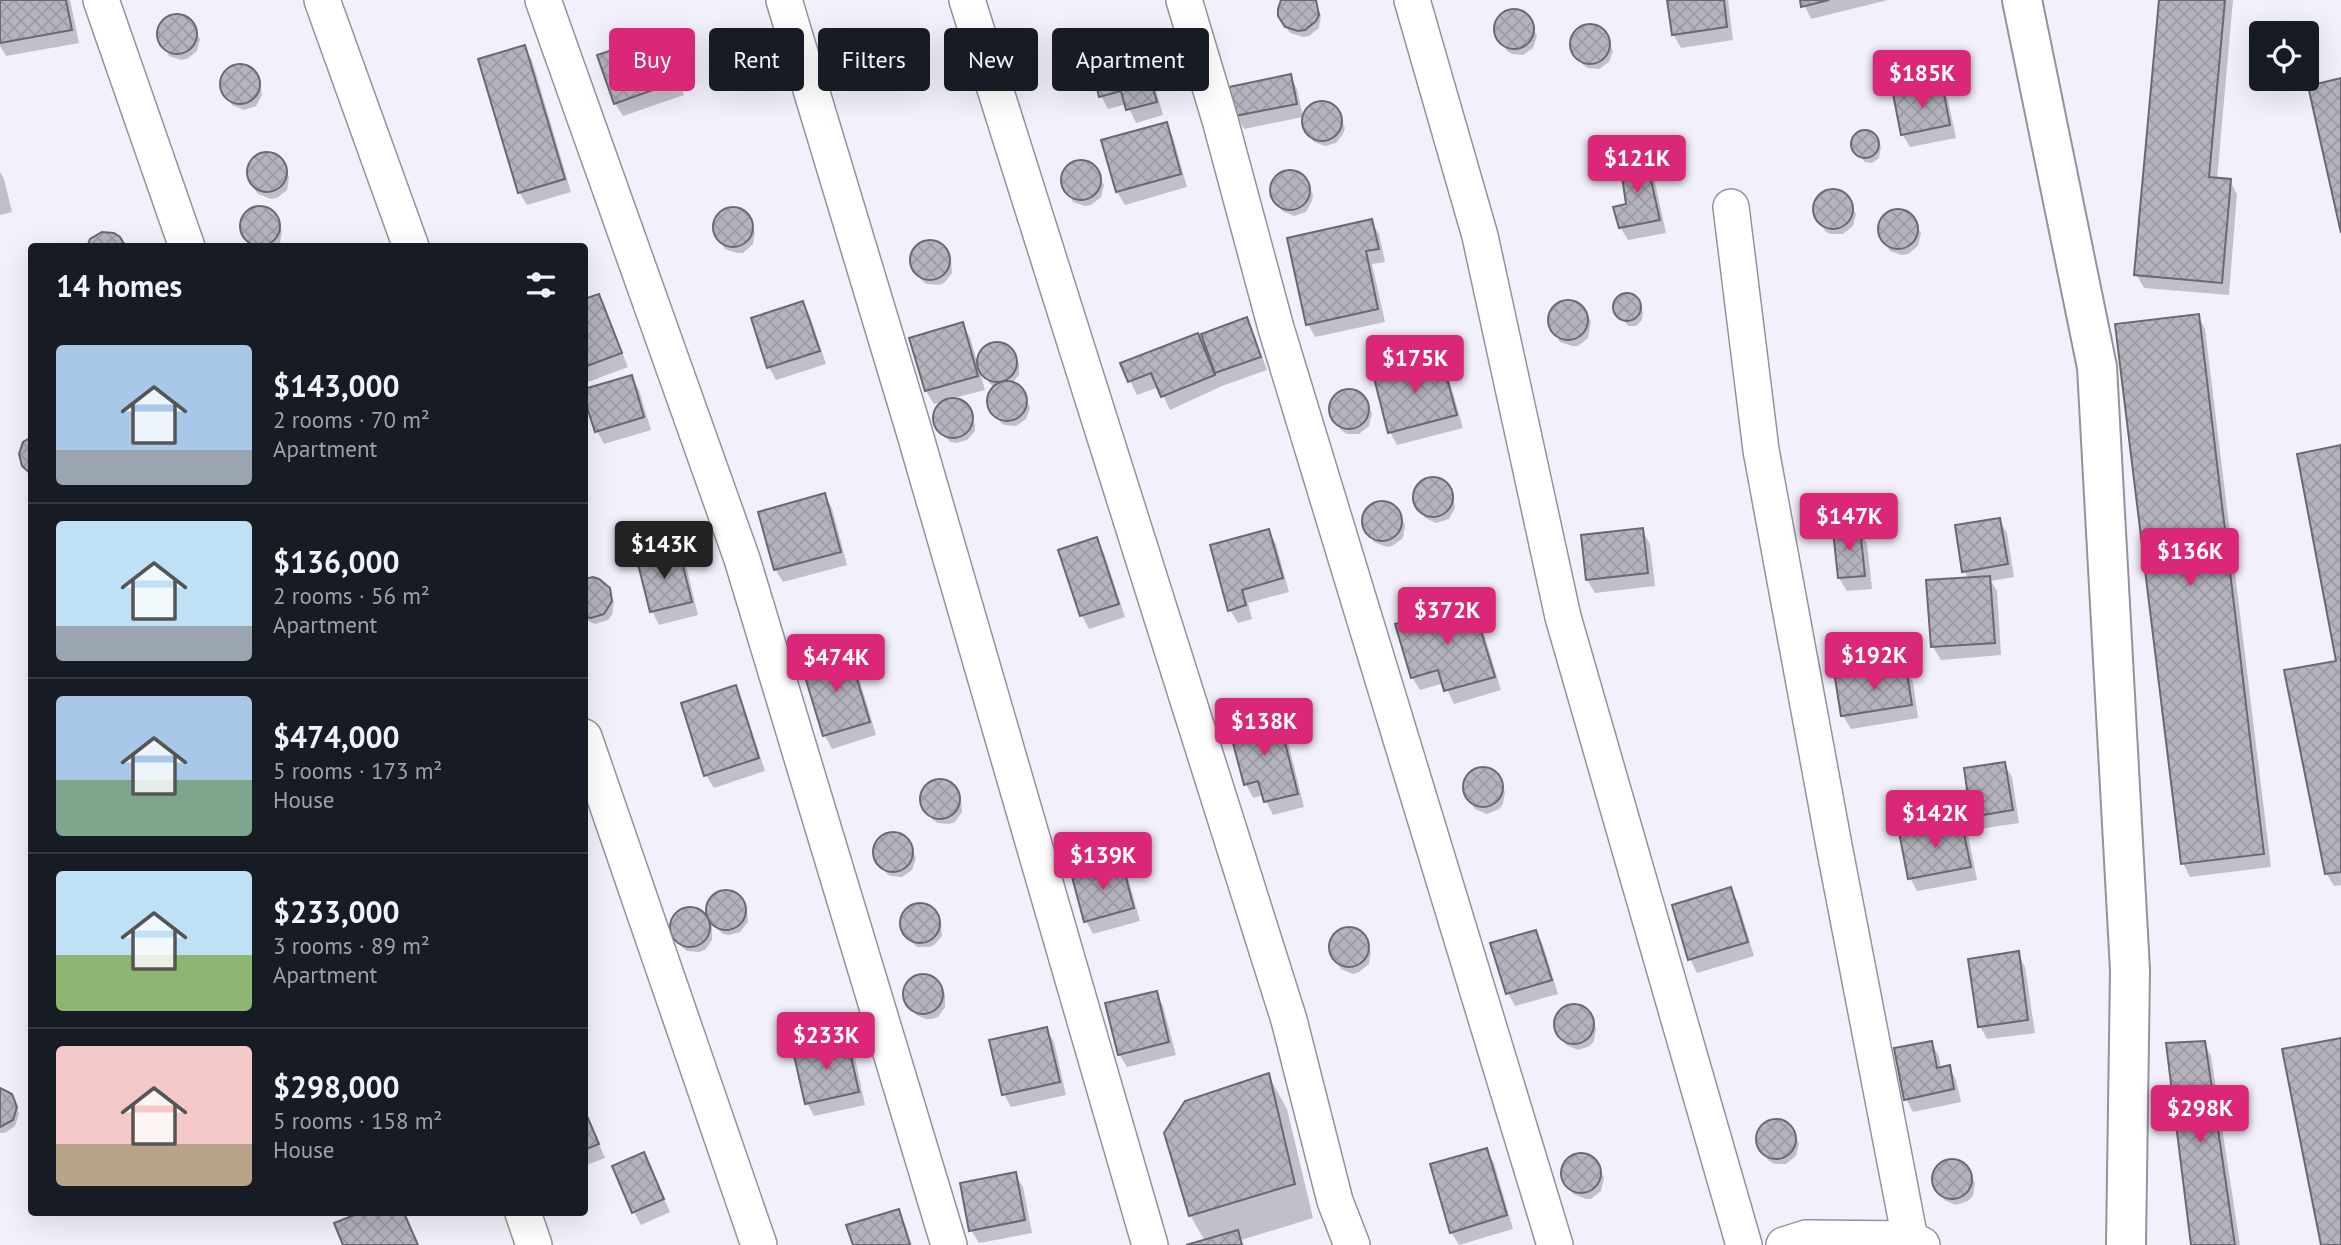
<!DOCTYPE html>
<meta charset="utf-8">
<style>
body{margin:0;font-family:"PT Sans",sans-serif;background:#242831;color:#f1f3f6;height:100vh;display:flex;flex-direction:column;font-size:26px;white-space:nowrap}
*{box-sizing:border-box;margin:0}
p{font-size:23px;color:#9ea1a6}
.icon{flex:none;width:38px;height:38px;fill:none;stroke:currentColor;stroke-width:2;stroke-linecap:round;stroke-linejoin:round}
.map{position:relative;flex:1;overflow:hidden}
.sheet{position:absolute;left:28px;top:243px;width:560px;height:973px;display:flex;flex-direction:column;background:#171b24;border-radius:7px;box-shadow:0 7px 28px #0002}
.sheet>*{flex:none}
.hud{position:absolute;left:609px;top:28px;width:665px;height:63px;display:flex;gap:14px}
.fabs{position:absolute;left:2249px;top:21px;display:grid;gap:14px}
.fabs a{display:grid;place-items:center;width:70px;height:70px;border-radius:7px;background:#171b24;box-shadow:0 7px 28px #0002;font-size:35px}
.price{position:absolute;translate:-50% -60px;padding:0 16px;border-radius:7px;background:#db2777;color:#fff;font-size:23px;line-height:46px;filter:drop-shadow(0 2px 4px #0008)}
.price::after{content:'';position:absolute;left:50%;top:42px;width:21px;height:16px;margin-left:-10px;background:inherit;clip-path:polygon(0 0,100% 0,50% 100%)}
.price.on{background:#222;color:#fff}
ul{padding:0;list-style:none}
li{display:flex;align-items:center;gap:21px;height:175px;padding:0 28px}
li+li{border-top:2px solid #363941}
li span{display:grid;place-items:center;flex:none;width:196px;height:140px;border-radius:7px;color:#555}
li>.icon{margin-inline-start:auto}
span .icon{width:84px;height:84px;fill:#fffc;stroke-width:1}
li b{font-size:30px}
h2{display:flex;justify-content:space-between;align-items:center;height:84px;padding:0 28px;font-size:30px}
.chip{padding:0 24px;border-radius:7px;background:#171b24;box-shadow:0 7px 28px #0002;font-size:24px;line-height:63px}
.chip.on{background:#db2777;color:#fff}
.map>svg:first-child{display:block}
.shadow{fill:#0003}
.building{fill:url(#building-cross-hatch);stroke:#6a6972;stroke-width:2}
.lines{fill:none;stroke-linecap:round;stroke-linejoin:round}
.street-casing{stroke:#94929c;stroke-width:38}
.secondary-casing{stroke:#94929c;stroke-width:42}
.street{stroke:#fff;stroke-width:35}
.secondary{stroke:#fff;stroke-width:38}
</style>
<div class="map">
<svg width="2341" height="1245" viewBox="0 0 2341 1245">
<defs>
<pattern id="building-cross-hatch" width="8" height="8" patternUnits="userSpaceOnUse" patternTransform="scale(1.75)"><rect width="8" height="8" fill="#b5b4bd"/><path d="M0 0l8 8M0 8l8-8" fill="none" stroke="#9c9aa2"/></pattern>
</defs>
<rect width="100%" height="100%" fill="#f2f1fb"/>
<g class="shadow">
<path d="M0,0H70L79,43L6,56L0,46Z"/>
<path d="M1284,0H1313L1321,15L1319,28L1309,36L1303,37L1290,33L1282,21Z"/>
<path d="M1669,0H1728L1733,40L1681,48L1673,34Z"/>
<path d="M1802,0H1888L1811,19Z"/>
<path d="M2161,0H2233L2217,179L2230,181L2237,194L2229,295L2144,288L2136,274Z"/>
<path d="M1518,12L1529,18L1537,36L1533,48L1523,55L1512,54L1507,51L1497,33L1498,22L1506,13Z"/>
<path d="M173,16L184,17L189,20L200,39L197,51L187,59L181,60L169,56L159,38L160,27Z"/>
<path d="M1588,26H1594L1604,32L1613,51L1609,62L1599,69L1588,68L1583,65L1572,47V42L1578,31Z"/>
<path d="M661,35L669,48L684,95L623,116L615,103Z"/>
<path d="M1140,44L1147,57L1163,115L1136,123L1127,104L1108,109L1101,96L1116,72Z"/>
<path d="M524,47L532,60L571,192L527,205L519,192Z"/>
<path d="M241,65L252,70L256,75L260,82L262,95L256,106L244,110L232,105L221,88L222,77L225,71Z"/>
<path d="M1290,76L1297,89L1303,117L1244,129L1237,116L1231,88Z"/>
<path d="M1941,86L1948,100L1956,138L1910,147L1902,134Z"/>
<path d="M1320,103L1336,109L1345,128L1343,134L1336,143L1325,146L1314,142L1310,137L1304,119L1309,108Z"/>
<path d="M1166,124L1173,137L1187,187L1125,205L1117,192L1103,142Z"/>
<path d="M1864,131L1871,133L1881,146L1879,158L1872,163L1865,162L1854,150L1853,142L1856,135Z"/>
<path d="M268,154L279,159L289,177L287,190L277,198L271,199L258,194L255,190L248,171L257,156Z"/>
<path d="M1645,160L1653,173L1666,233L1628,240L1620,227Z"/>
<path d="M1077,162L1088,163L1093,166L1104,185L1101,197L1091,205L1085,206L1073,202L1063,184L1067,168Z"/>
<path d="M0,172L4,179L12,212L0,215Z"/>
<path d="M1285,172H1296L1302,176L1313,194L1312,201L1306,212L1294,216L1282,211L1272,194V183L1275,178Z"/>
<path d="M1834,190L1845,195L1856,214L1853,226L1843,234H1830L1825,231L1815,213V202L1819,196Z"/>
<path d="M255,208L267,209L272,212L282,231L280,243L275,247H251L244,236L241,224L245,214Z"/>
<path d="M728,209L745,213L755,232L753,244L743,253H737L725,249L717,238L714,226L719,215Z"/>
<path d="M1893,211L1905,212L1910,215L1921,233L1918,246L1908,254L1902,255L1890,251L1882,239L1879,227L1884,217Z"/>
<path d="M1371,221L1379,234L1385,262L1372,264L1385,322L1315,337L1308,324Z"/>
<path d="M928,242L939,244L951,261L952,273L944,283L939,285L927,284L922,281L912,264L913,252L917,248Z"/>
<path d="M1625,295L1632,296L1643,312L1642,320L1636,326H1628L1616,311V303Z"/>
<path d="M598,296L605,309L628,367L585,383L584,301Z"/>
<path d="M1568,302L1579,305L1591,321L1588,338L1578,346H1572L1560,342L1550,324V318L1556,306Z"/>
<path d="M802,303L810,316L826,364L776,380L769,367Z"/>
<path d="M2198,316L2205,329L2271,867L2190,877L2183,863Z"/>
<path d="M1246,319L1253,332L1267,370L1222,386L1170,410L1159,387L1137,395L1122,364L1197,335L1207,353Z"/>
<path d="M962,324L970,337L985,390L950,399L962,402L967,406L975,425V431L967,440L956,443L950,442L937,427L935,415L942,402L934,404L926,391L911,339Z"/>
<path d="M995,344L1007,346L1019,363V375L1011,384L1021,389L1030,408L1026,419L1016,426L1004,425L995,417L989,399L990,393L996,388L990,384L980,365L981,354L989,346Z"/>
<path d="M1440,359L1447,372L1463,428L1397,445L1390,432Z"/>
<path d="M631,377L639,390L651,430L604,444L597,431Z"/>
<path d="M1350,390L1361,395L1372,413L1369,426L1359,434H1347L1341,430L1331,413V402L1335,397L1344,391Z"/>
<path d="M2341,447V885L2334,886L2326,873L2338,663Z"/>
<path d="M1428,478L1439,479L1445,483L1453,495L1455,508L1449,519L1436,523L1425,518L1414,501L1418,485Z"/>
<path d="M824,495L832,508L847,565L783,582L775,569Z"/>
<path d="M1378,503L1395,507L1405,525L1403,538L1392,546L1387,547L1374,542L1364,526V520L1368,509Z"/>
<path d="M1999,520L2007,533L2014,577L1991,581L1997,591L2001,655L1941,660L1933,647L1969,579L1964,571Z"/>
<path d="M1642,530L1650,544L1655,586L1595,593L1587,580Z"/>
<path d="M1859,530L1867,543L1872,589L1847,591L1839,578L1835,532Z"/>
<path d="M1268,531L1276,544L1289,592L1248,603L1252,619L1238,623L1230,610Z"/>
<path d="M1096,540L1104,553L1125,617L1089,629L1082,616L1060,551Z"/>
<path d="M679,552L686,565L698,615L659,625L652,611Z"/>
<path d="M584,581L604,584L614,602L612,615L608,620L595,624L584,619Z"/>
<path d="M1472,604L1479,617L1501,690L1454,704L1444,683L1420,690L1412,677Z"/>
<path d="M848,655L856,668L876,735L832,749L825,736L804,668Z"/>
<path d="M1905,669L1913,682L1918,718L1851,729L1843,716Z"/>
<path d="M735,687L742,700L765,771L714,788L706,775Z"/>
<path d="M1277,717L1285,730L1304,807L1273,815L1263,795L1253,798L1246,784Z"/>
<path d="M2004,764L2012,777L2019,823L1980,829L1973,816Z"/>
<path d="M1478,769L1489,770L1495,773L1505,792L1503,804L1499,809L1487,814L1475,809L1471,804L1464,786L1468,775Z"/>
<path d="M937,781L949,784L961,800L962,812L955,822L949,824L938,823L933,820L922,802V797L927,787Z"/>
<path d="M1961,822L1968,835L1977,880L1917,891L1910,878Z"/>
<path d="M891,834H897L907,840L916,858L912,870L902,877L891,876L886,873L876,855L875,849L880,839Z"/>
<path d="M1121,865L1128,878L1140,921L1093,934L1086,921Z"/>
<path d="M1730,889L1738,902L1754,956L1697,973L1690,959Z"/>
<path d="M724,892L735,894L743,903L747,910L748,922L740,932L729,935L723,934L712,924V940L705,950L699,952L687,951L683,948L673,931L674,919L682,911L694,909L708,917L709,902L713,897Z"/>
<path d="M917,905L929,907L941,923L942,936L934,945L929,947H917L908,939L902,926L903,915L911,906Z"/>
<path d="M1344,929L1356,930L1361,933L1371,952L1369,964L1359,972L1353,974L1341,969L1333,957L1330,945L1335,935Z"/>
<path d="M1536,932L1543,945L1558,994L1515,1006L1508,993Z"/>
<path d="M2018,953L2025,967L2035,1033L1987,1039L1980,1026Z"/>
<path d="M921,976L933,978L945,994V1007L938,1017L932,1019H926L916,1015L906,997L907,986L916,978Z"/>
<path d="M1156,993L1163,1006L1176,1055L1127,1067L1119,1054Z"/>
<path d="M1575,1005L1586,1010L1596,1028L1594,1041L1590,1046L1578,1050L1566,1045L1555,1028L1559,1012L1569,1006Z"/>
<path d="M1046,1029L1054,1042L1066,1095L1011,1107L1004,1094Z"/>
<path d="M846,1041L854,1054L865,1105L814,1116L807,1103Z"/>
<path d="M2204,1042L2211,1056L2240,1245H2192Z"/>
<path d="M1931,1043L1939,1056L1941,1069L1949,1067L1956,1080L1961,1102L1913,1112L1906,1099Z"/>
<path d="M1268,1075L1287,1109L1313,1218L1241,1240L1244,1245H1192L1205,1241L1190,1215Z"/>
<path d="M0,1090L15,1103L19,1114L15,1126L5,1133H0Z"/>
<path d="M584,1108L605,1158L584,1166Z"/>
<path d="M1777,1120L1788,1125L1799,1143L1796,1156L1786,1164H1774L1768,1160L1757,1143L1758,1132L1762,1127L1766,1123Z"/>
<path d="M1486,1150L1494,1163L1513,1229L1459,1245L1451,1232Z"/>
<path d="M644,1154L670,1212L641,1225L634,1212Z"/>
<path d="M1582,1154L1594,1159L1604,1178L1601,1191L1591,1199H1586L1573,1194L1563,1178L1562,1172L1571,1157Z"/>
<path d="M1954,1160L1965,1165L1975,1183L1973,1196L1968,1201L1956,1205L1944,1200L1934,1183L1938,1167Z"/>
<path d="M1015,1174L1023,1187L1032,1233L979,1243L971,1230Z"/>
<path d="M898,1211L905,1224L912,1245H854Z"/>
</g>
<g class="building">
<path d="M0,0H66L72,30L0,43Z"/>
<path d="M1281,0H1316L1319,15L1316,21L1305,30L1298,31L1285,27L1278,16V9Z"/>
<path d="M1667,0H1724L1727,27L1672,35Z"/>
<path d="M1800,0H1829L1801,7Z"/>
<path d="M2159,0H2225L2209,177L2231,179L2222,283L2134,275Z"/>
<circle cx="1514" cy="29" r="20"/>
<circle cx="177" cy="34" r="20"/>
<circle cx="1590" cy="44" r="20"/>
<path d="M662,33L678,81L614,104L597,55Z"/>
<path d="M1140,42L1157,102L1126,110L1121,91L1099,97L1094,76L1114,71L1108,50Z"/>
<path d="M525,45L565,179L518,193L478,59Z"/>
<circle cx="240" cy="84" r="20"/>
<path d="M1291,74L1297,104L1235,116L1229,87Z"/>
<path d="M2341,78V233L2308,86Z"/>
<path d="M1942,84L1950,125L1901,135L1893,94Z"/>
<circle cx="1322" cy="121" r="20"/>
<path d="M1167,122L1181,174L1116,192L1101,140Z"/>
<circle cx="1865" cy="144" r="14"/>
<circle cx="267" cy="172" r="20"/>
<path d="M1646,158L1660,220L1619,228L1613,207L1626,204L1620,162Z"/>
<circle cx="1081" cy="180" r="20"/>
<circle cx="1290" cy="190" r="20"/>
<circle cx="1833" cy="209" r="20"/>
<circle cx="260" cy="226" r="20"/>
<circle cx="733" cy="227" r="20"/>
<circle cx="1898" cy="229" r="20"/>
<path d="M1372,219L1379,249L1366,251L1378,309L1306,325L1287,238Z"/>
<path d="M102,232L114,233L120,237L126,247H87L90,239Z"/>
<circle cx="930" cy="260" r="20"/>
<circle cx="1627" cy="307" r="14"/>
<path d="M599,294L622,353L584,367V299Z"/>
<circle cx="1568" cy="320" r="20"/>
<path d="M803,301L820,351L767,368L751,318Z"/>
<path d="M2199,314L2264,854L2181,864L2115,324Z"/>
<path d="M1247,317L1261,357L1215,373L1201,334Z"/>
<path d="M963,322L978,376L925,391L909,338Z"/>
<path d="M1198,333L1215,375L1161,397L1151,373L1128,382L1120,363Z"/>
<circle cx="997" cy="362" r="20"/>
<path d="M1441,357L1457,415L1388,433L1373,374Z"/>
<path d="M632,375L644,417L595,432L584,398V389Z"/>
<circle cx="1007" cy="401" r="20"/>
<circle cx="1349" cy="409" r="20"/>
<circle cx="953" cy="418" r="20"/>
<path d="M32,437V475L22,466L19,454L23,442Z"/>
<path d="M2341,445V872L2325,874L2284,670L2336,661L2297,454Z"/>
<circle cx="1433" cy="497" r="20"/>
<path d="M825,493L841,552L774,570L758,512Z"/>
<circle cx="1382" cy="521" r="20"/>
<path d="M2000,518L2008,564L1962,572L1955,525Z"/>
<path d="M1643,528L1648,573L1586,580L1581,535Z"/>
<path d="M1860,528L1865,576L1838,578L1833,531Z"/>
<path d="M1269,529L1283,578L1242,590L1246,605L1228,611L1210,545Z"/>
<path d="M1097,537L1119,604L1080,616L1058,550Z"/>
<path d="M679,550L692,602L650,612L637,560Z"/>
<path d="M1990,576L1995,643L1931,647L1926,580Z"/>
<path d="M593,577L599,579L610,588L612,601L604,614L591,618L584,617V579Z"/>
<path d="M1472,602L1495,677L1444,691L1438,670L1411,678L1395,624Z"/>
<path d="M849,653L870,722L823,736L802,667Z"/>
<path d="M1906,667L1912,705L1841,716L1835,678Z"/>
<path d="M736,685L759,758L704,776L681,703Z"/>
<path d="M1278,715L1298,794L1264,802L1258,781L1244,785L1229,728Z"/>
<path d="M2005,762L2013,810L1971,817L1964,768Z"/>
<circle cx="1483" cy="787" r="20"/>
<circle cx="940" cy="799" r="20"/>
<path d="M1961,820L1971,867L1908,879L1899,832Z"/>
<circle cx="893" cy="852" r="20"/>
<path d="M1122,863L1134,908L1084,922L1072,877Z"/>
<path d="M1731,887L1748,942L1688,960L1672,905Z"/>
<circle cx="726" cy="910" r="20"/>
<circle cx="920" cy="923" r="20"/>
<circle cx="690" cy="927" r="20"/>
<circle cx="1349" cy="947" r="20"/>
<path d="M1536,930L1552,980L1506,994L1490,943Z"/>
<path d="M2019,951L2028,1020L1978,1027L1968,959Z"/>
<circle cx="923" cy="994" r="20"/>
<path d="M1157,991L1169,1042L1118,1055L1105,1003Z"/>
<circle cx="1574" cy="1024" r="20"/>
<path d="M1047,1027L1060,1082L1002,1095L989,1040Z"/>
<path d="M2341,1038V1245H2321L2282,1049Z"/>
<path d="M847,1039L859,1092L805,1104L793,1051Z"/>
<path d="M1932,1041L1937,1068L1950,1065L1954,1089L1904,1100L1894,1048Z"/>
<path d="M2205,1041L2235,1245H2191L2166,1043Z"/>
<path d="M1269,1073L1295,1184L1189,1216L1164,1133L1185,1101Z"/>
<path d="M0,1088L12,1094L17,1107L13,1120L0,1127Z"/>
<path d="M584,1109L599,1144L584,1150Z"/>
<circle cx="1776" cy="1139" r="20"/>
<path d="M1487,1148L1507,1215L1450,1233L1430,1164Z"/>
<path d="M644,1152L664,1199L632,1213L612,1166Z"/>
<circle cx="1581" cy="1173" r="20"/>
<circle cx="1952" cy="1179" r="20"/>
<path d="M1016,1172L1025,1220L969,1231L960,1183Z"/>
<path d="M899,1209L910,1245H853L846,1225Z"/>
<path d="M359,1213H404L418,1245H343L334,1223Z"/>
<path d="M1238,1230L1242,1245H1186Z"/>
</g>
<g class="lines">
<defs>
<g id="street">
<path d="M101,0L187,247"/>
<path d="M322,0L411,247"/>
<path d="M543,0L742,559L949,1245"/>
<path d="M784,0L914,431L1150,1245"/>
<path d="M967,0L1289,1020L1335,1201L1352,1245"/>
<path d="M1184,0L1220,120L1276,328L1555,1245"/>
<path d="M1412,0L1480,236L1563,617L1744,1245"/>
<path d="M1731,207L1761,450L1835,851L1910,1239"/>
<path d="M584,737L759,1245"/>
<path d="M523,1213L534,1245"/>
<path d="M1784,1245L1806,1238L1910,1239L1922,1245"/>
</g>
<path id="secondary" d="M2022,0L2097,367L2130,970L2126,1245"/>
</defs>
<use href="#street" class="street-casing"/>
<use href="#secondary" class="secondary-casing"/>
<use href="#street" class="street"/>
<use href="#secondary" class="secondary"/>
</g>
</svg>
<div class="fabs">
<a><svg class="icon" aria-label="locate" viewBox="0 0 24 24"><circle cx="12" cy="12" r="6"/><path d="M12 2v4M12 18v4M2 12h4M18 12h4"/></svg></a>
</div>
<b class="price" style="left:1922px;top:110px">$185K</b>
<b class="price" style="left:1637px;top:195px">$121K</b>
<b class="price" style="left:1415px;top:395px">$175K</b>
<b class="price" style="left:1849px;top:553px">$147K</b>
<b class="price on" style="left:664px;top:581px">$143K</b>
<b class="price" style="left:2190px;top:588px">$136K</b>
<b class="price" style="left:1447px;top:647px">$372K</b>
<b class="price" style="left:1874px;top:692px">$192K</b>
<b class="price" style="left:836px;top:694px">$474K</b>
<b class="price" style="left:1264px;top:758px">$138K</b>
<b class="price" style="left:1935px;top:850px">$142K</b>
<b class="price" style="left:1103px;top:892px">$139K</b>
<b class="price" style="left:826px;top:1072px">$233K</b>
<b class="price" style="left:2200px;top:1145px">$298K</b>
<div class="hud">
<a class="chip on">Buy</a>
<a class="chip">Rent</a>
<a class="chip">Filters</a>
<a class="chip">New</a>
<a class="chip">Apartment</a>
</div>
<section class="sheet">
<h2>14 homes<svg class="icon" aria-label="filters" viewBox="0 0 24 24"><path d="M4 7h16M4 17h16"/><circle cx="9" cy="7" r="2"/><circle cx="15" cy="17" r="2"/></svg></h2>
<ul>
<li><span style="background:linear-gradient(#a9c7e8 75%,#9aa5b1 0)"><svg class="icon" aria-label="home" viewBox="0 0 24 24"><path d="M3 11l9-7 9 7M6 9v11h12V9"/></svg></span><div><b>$143,000</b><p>2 rooms · 70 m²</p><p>Apartment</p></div></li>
<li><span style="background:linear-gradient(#bfe0f5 75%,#9aa5b1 0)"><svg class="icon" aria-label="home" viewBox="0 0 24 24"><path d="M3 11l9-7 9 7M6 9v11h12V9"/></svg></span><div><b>$136,000</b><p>2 rooms · 56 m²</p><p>Apartment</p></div></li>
<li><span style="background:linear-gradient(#a9c7e8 60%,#7fa58c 0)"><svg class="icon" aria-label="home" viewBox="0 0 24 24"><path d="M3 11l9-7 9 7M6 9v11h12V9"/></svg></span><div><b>$474,000</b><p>5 rooms · 173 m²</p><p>House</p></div></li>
<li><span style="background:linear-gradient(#bfe0f5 60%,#8fb573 0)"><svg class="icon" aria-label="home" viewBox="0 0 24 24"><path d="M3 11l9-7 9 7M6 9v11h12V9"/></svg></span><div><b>$233,000</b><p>3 rooms · 89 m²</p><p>Apartment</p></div></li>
<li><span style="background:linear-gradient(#f6c9c9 70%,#b9a48a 0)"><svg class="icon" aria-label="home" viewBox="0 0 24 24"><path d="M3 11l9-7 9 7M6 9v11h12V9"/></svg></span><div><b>$298,000</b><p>5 rooms · 158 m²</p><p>House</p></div></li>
</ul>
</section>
</div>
